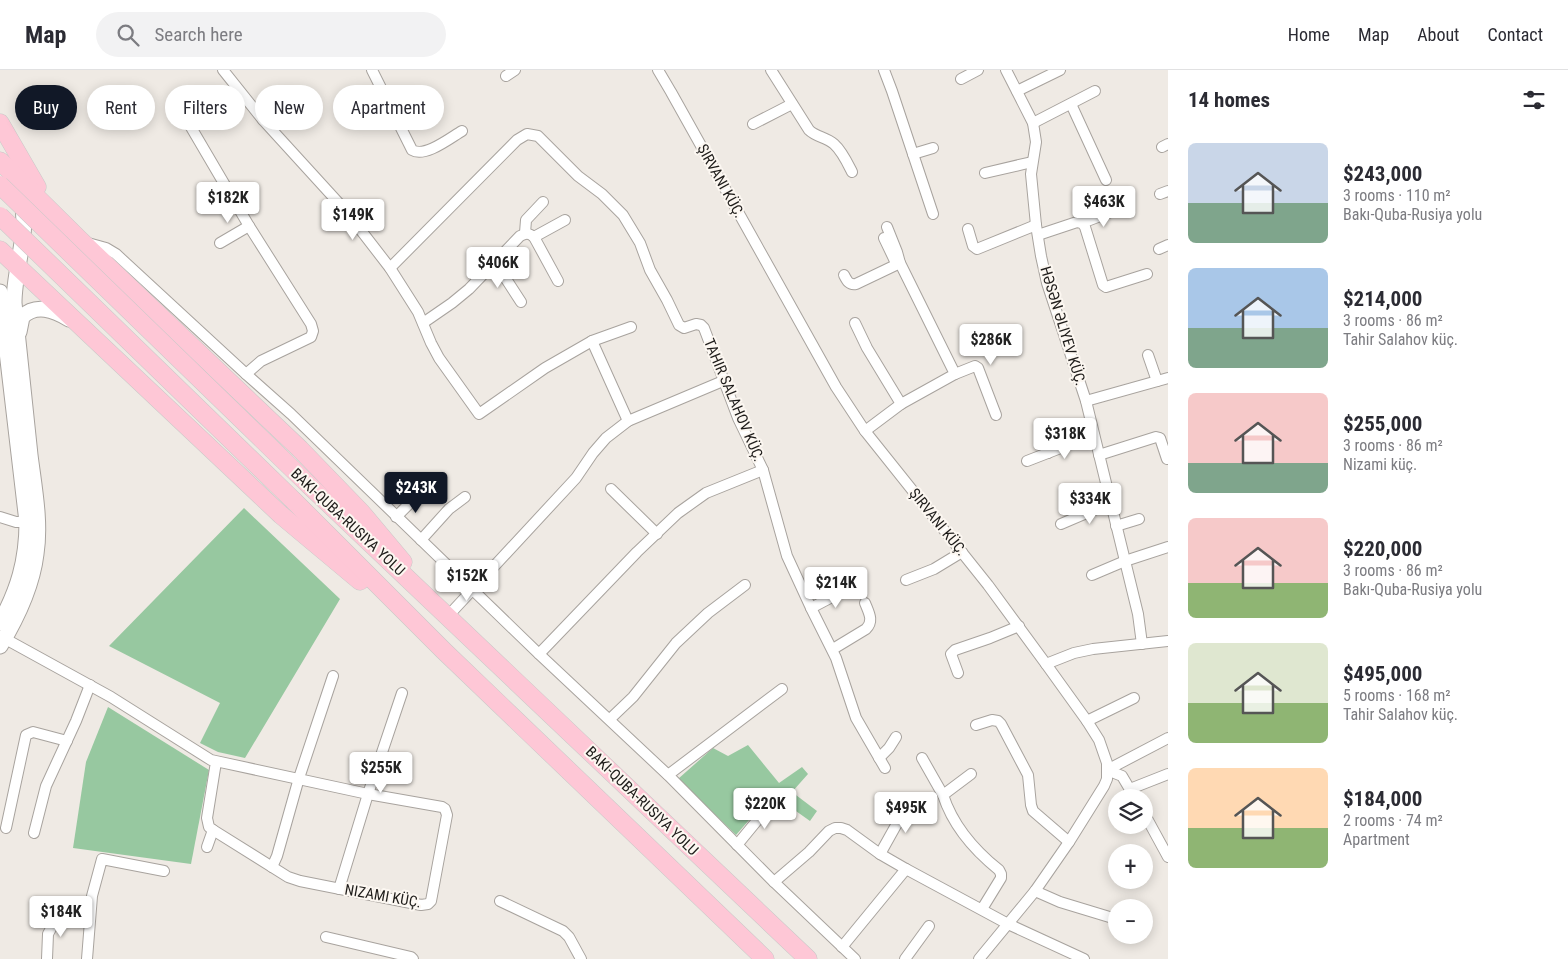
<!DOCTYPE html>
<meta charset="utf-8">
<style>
body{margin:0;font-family:"Roboto Condensed",sans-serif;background:#f2f2f3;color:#2b2b33;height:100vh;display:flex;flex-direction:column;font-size:19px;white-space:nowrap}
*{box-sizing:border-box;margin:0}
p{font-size:16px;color:#7c7c81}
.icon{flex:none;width:28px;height:28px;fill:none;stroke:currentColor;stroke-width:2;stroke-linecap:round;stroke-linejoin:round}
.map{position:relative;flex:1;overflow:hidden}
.panel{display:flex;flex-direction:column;background:#fff;width:400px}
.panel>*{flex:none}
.hud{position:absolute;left:15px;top:15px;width:475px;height:45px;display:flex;gap:10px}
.tools{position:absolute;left:1108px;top:719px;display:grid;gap:10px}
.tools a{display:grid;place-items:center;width:45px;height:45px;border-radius:50%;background:#fff;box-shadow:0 2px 12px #0003;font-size:25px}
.price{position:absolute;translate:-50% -42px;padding:0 11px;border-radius:5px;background:#fff;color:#222;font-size:16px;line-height:32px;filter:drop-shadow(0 1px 2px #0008)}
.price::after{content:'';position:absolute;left:50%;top:30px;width:15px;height:11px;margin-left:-8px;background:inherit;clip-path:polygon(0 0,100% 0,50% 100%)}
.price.on{background:#111827;color:#fff}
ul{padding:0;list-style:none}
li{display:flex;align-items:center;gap:15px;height:125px;padding:0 20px}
li span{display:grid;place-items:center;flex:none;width:140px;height:100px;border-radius:8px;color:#555}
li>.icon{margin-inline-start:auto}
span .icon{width:60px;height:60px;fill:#fffc;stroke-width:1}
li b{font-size:21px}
h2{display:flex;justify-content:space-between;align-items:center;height:60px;padding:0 20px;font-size:21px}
.pill{padding:0 18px;border-radius:22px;background:#fff;box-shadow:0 2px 12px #0003;font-size:18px;line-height:45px}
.pill.on{background:#111827;color:#fff}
header{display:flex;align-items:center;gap:30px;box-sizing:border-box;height:70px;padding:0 25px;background:#fff;border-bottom:1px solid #e1e1e2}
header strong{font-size:24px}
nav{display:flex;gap:28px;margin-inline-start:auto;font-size:18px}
.search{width:350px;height:45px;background:#f2f2f3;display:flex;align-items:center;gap:12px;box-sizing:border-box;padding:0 18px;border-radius:28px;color:#7c7c81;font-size:19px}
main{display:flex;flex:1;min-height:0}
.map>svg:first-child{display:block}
.green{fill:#97c8a0}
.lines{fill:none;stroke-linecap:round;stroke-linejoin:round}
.minor-casing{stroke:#a8a39e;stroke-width:12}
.secondary-casing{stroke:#a8a39e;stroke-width:17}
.trunk-casing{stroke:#c9c9c8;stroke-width:19}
.minor{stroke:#fff;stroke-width:10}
.secondary{stroke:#fff;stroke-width:15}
.trunk{stroke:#fec7d6;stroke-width:18}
.trunk-bridge-casing{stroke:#c9c9c8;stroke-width:19;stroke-linecap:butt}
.trunk-bridge{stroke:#fec7d6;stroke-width:18}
.labels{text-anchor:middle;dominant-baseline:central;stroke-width:4;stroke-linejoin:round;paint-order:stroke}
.street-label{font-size:15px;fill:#1e1c1a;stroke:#fcf7f1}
</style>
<header>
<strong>Map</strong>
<div class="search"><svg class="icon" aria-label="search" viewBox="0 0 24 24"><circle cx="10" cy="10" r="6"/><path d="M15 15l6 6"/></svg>Search here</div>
<nav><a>Home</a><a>Map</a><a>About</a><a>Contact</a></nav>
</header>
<main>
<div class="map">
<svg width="1168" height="889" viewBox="0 0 1168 889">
<rect width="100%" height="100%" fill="#efeae4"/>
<g class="green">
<path d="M244,438L340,529L245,688L218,682L200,673L220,633L109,576Z"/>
<path d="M108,637L209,700L191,794L73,778L86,692Z"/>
<path d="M748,675L779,713L802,697L808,704L792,722L817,741L810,751L772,724L736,765L678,709L713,678L728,686Z"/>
</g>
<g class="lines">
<defs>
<g id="minor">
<path d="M223,0L263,50L346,141L390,198L418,242L431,273L439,288L479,344L545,298L592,271L631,257"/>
<path d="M372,0L412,80C425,88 450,68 462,61"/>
<path d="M658,0L671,22L836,317L865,361L988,515L1046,594L1087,651L1099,670L1107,693V709L1104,716L1069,772L1035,821L979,889"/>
<path d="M771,0L809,60C816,67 826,67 834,74C842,81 847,92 852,102"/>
<path d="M884,0L892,21L933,144"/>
<path d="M1006,0L1033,53L1036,72L1031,104L1036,155L1041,186L1047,213L1086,331L1138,544L1142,574"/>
<path d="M506,6L515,0"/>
<path d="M961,9L978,0"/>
<path d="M1017,21L1060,0"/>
<path d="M1071,34L1106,110"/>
<path d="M185,47L249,156L311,254L313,261L311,267L261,291L246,304"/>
<path d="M263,50L294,31"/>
<path d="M1033,53L1095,21"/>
<path d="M753,54L792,34"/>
<path d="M1162,77L1168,74"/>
<path d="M913,84L933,78"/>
<path d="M985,103L1032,92"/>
<path d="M1160,124L1168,121"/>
<path d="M1082,153L1116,140"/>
<path d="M968,159L973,176L977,179L1036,155"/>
<path d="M525,163L526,150L543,132"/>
<path d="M1038,165L1077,152L1082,153L1085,157L1103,215L1106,217L1147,204"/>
<path d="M534,167L565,150"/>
<path d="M884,168L895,191"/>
<path d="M88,173L106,178L116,184L246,304L291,344L539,584L668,705L774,812L855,889"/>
<path d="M220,173L249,156"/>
<path d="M1159,179L1168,175"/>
<path d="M495,192L521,232"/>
<path d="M390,198L517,70L527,64L538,66L578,106L602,124L623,145L640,173L650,200L667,230L679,255L684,258L696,254L701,255L704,258L738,348L763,400L787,486L811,538L836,588L856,648L885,698"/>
<path d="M844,205C847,211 849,215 856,214L900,193"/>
<path d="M423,253L452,233L469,219L520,166C526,163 529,163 534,167L558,211"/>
<path d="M855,253L867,278L901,334"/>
<path d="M592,271L628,351"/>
<path d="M1148,285L1157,311"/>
<path d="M955,304L975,296L978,298L996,345"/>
<path d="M1086,331L1168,308"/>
<path d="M865,361L901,334L955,304L900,193L897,182L887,157"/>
<path d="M1041,364L1048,383"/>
<path d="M1099,385L1156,367L1160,368L1167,389"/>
<path d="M1027,391L1094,365"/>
<path d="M611,419L657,464"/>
<path d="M0,447L16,452H27"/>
<path d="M396,447L418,425"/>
<path d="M1061,454L1110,433"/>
<path d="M1116,456L1139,449"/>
<path d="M421,470L449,439L465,427"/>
<path d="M1092,505L1125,491L1168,477"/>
<path d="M906,510L934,499L962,482"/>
<path d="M811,538L849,518"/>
<path d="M448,546L576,408L593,383L606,368L628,351L723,311"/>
<path d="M0,566L111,627L211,690L368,724L442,737L445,739L447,745L431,831L428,834L421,835L300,811L288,807L213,760L209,757L207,748L216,692"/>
<path d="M833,579L866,559C874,551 869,543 865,533"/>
<path d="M539,584L637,482L678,443L706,423L763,400"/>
<path d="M1046,594L1074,583L1093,579L1168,571"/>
<path d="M958,603L951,584L955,580L990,568L1019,556"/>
<path d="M610,649L633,627L676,573L708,543L745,515"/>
<path d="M1087,651L1134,628"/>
<path d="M976,655L992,650L998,651L1001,654L1028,705L1031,735L1033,741L1069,772"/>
<path d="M879,688L889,678L896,667"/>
<path d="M922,688L943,725"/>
<path d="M1107,700L1168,668"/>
<path d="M1107,700L1122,706L1135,728"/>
<path d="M971,704L943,725C953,756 974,780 999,800L1001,804V808L982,839"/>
<path d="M668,705L782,619"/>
<path d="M1130,719L1168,704"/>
<path d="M1144,743L1168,787"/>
<path d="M6,758L26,665L33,662L67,671"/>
<path d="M34,763L46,716L76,651L90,615"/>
<path d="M737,775L774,730"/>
<path d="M207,777L213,760"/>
<path d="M880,784L909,732"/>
<path d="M272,797L277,786L299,708L333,606"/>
<path d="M774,812L809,782L829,761L835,758H841L847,760L880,784L906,799L1008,854L1084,889"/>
<path d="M339,819L368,724L402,623"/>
<path d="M1035,821L1060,832L1116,849"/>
<path d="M500,831L563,861L569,867L581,889"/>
<path d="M326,867L411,887L413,889"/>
<path d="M842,877L906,799"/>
<path d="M47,889L48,864L60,842"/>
<path d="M87,889L92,826L102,789L164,801"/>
<path d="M905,889L929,856"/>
</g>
<g id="secondary">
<path d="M0,222L27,452C27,491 18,520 0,553"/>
<path d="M19,262L22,247C36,233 54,240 69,249"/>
<path d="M0,576C17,548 32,517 36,484C41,452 34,417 30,385C25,334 19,284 14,233C14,199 29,164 22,130"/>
</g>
<g id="trunk">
<path d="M0,53L37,117"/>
<path d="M0,91L80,170L300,379L361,442L403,492"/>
<path d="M0,180L281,445L360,511"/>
<path d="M309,415L808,889"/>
<path d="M294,431L444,581L765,889"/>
</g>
</defs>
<use href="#minor" class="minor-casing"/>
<use href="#secondary" class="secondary-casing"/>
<use href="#trunk" class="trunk-casing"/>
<use href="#minor" class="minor"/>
<use href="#secondary" class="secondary"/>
<use href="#trunk" class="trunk"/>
<defs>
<g id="trunk-bridge">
<path d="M0,115L309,415"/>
<path d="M0,146L294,431"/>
</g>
</defs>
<use href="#trunk-bridge" class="trunk-bridge-casing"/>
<use href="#trunk-bridge" class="trunk-bridge"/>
</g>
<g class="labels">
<g class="street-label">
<text transform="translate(721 111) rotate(61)">ŞIRVANI KÜÇ.</text>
<text transform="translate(1063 256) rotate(73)">HƏSƏN ƏLIYEV KÜÇ.</text>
<text transform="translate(734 330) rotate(67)">TAHIR SALAHOV KÜÇ.</text>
<text transform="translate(348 452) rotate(43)">BAKI-QUBA-RUSIYA YOLU</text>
<text transform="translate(938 452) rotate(51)">ŞIRVANI KÜÇ.</text>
<text transform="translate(642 731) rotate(44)">BAKI-QUBA-RUSIYA YOLU</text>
<text transform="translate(383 826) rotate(10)">NIZAMI KÜÇ.</text>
</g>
</g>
</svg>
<div class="tools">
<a><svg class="icon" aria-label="layers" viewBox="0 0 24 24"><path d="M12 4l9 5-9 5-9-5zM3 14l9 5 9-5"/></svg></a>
<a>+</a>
<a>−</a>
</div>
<b class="price" style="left:228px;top:154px">$182K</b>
<b class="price" style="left:1104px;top:158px">$463K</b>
<b class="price" style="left:353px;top:171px">$149K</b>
<b class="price" style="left:498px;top:219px">$406K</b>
<b class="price" style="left:991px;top:296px">$286K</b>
<b class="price" style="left:1065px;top:390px">$318K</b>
<b class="price on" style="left:416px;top:444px">$243K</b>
<b class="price" style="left:1090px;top:455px">$334K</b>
<b class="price" style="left:467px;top:532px">$152K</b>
<b class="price" style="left:836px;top:539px">$214K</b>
<b class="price" style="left:381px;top:724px">$255K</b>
<b class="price" style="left:765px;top:760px">$220K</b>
<b class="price" style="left:906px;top:764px">$495K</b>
<b class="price" style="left:61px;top:868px">$184K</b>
<div class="hud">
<a class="pill on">Buy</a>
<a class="pill">Rent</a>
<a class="pill">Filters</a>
<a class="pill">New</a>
<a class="pill">Apartment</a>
</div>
</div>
<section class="panel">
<h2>14 homes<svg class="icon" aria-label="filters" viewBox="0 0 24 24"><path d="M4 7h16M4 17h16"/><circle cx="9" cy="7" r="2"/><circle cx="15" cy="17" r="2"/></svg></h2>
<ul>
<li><span style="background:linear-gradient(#c9d6e8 60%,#7fa58c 0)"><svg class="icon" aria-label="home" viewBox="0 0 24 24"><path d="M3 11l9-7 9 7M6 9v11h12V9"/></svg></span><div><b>$243,000</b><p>3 rooms · 110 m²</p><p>Bakı-Quba-Rusiya yolu</p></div></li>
<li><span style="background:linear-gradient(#a9c7e8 60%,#7fa58c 0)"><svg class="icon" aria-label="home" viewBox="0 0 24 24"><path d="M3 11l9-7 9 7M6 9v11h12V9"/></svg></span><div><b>$214,000</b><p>3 rooms · 86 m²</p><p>Tahir Salahov küç.</p></div></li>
<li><span style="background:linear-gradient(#f6c9c9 70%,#7fa58c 0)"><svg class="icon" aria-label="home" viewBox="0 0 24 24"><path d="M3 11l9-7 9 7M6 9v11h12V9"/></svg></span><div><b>$255,000</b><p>3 rooms · 86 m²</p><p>Nizami küç.</p></div></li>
<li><span style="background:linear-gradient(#f6c9c9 65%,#8fb573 0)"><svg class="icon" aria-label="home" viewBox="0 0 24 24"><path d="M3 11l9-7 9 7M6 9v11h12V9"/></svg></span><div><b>$220,000</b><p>3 rooms · 86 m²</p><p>Bakı-Quba-Rusiya yolu</p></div></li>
<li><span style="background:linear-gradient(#dfe7d0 60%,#8fb573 0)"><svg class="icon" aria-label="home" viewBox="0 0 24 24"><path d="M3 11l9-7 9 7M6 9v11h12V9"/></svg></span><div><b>$495,000</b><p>5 rooms · 168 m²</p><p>Tahir Salahov küç.</p></div></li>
<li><span style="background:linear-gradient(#ffd9b3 60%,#8fb573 0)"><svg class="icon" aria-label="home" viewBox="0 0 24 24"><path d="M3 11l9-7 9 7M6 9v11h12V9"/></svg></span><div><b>$184,000</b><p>2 rooms · 74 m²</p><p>Apartment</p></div></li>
</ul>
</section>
</main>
